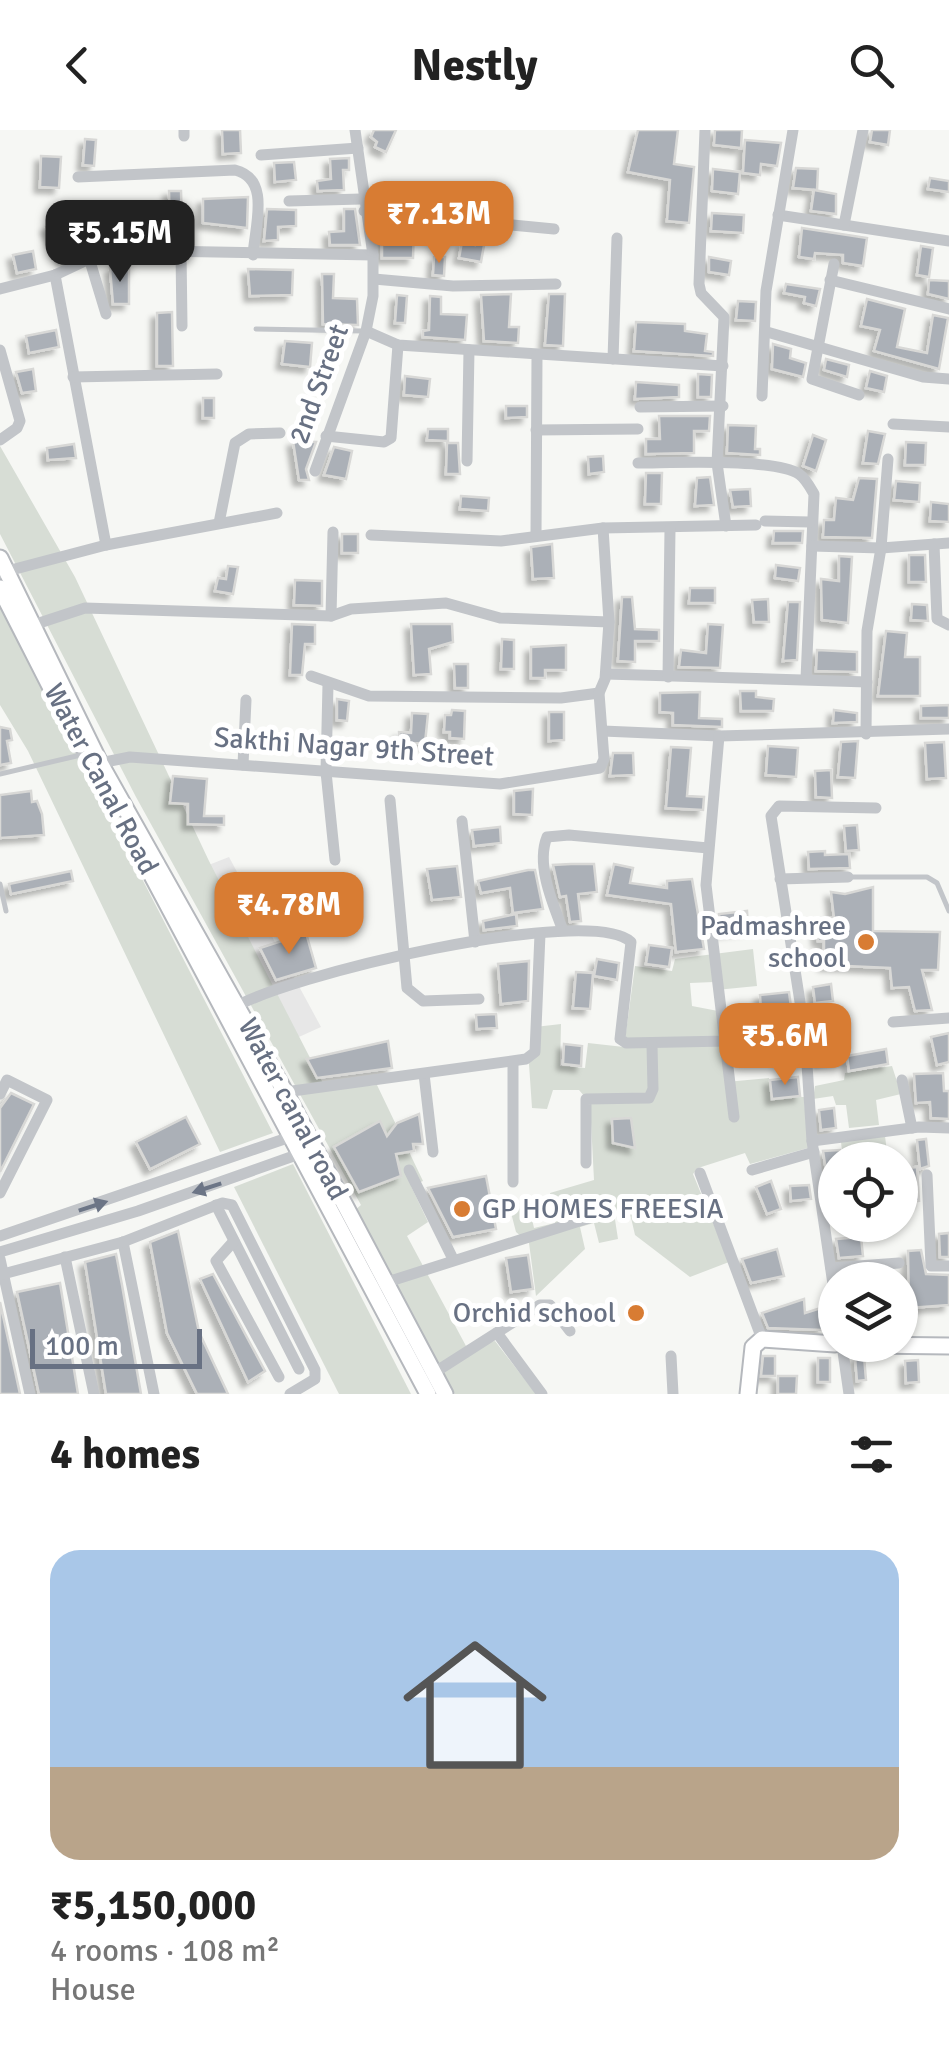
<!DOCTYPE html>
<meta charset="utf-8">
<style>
body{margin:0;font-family:Signika,sans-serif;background:#f2f2f2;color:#222;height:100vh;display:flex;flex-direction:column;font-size:38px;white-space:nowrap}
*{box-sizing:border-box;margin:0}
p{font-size:32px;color:#767676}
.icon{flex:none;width:55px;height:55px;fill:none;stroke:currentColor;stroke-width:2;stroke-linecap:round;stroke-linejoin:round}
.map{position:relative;height:1264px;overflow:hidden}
.drawer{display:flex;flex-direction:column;background:#fff;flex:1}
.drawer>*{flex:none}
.tools{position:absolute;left:818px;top:1012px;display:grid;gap:20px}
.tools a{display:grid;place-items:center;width:100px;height:100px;border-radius:50%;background:#fff;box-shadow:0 2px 8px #0004;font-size:50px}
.scale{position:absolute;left:30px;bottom:25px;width:172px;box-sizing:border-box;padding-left:10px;border:5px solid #687183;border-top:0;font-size:28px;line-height:35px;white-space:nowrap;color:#687183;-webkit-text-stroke:8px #fff;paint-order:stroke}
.price{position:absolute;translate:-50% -85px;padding:0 22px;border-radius:20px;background:#d87c33;color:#fff;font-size:32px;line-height:65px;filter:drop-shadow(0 2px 5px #0008)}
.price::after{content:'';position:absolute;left:50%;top:60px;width:30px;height:22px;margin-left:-15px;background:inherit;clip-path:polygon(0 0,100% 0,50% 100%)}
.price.on{background:#222;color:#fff}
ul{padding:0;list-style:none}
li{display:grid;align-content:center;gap:20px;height:530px;padding:0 50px}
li+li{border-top:2px solid #e0e0e0}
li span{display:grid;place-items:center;height:310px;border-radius:30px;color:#555}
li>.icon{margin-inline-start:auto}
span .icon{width:180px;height:180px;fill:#fffc;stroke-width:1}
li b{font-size:42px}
h2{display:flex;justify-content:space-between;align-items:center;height:120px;padding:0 50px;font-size:42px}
header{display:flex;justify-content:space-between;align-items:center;height:130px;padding:0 50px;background:#fff;font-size:45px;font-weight:700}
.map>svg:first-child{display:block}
.built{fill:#e7e7e7}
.green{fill:#d7ddd5}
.building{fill:#abb0b7;stroke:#d8d8d6;stroke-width:2.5;filter:url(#shadow)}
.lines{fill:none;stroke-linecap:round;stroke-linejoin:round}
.secondary-casing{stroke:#b5b8bd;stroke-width:19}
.lane{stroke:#c2c5c9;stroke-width:5}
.street{stroke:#c2c5c9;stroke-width:11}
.secondary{stroke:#fff;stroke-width:15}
.oneway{fill:#6c7586}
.poi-dot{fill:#d87c33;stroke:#fff;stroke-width:4}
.labels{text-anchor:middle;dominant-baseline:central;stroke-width:10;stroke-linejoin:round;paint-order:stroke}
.street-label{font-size:28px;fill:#687183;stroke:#fff}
.poi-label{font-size:28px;fill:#687183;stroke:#fff;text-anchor:end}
</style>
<header><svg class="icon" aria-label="back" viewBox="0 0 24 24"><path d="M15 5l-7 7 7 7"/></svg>Nestly<svg class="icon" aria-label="search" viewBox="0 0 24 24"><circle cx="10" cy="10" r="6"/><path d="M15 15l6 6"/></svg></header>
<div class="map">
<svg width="949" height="1264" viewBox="0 0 949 1264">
<defs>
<filter id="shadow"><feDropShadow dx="-5.5" dy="5.5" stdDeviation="2.5" flood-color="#0004"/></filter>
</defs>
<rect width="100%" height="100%" fill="#f6f7f4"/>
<path class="built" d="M229,727L321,897L281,915L183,745Z"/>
<g class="green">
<path d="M0,316L75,447L209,731L326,959L377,955L423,1051L411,1056L428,1092L407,1106L466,1216L495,1211L536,1264H455L355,1080L361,1075L136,667L0,404Z"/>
<path d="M0,473L273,1003L220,1022L28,621L0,575Z"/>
<path d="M753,819L757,856L716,860L714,852L690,853L692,876L718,881L726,952L769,948L771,967H804L808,1018L750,1034L745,1023L698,1038L693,1044L729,1132L690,1147L635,1105L629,1079L614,1083L618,1109L599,1113L594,1093L580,1097L585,1119L536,1166L529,1113L516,1102L509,1075L528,1071L534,1098L555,1093L550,1063L594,1050L590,973L579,960H553L547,979L532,978L529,934L535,897L561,894L560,936L585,938L588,913L624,917L635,836L672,841L675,829Z"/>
<path d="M892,936L901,964L876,970L879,995L849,998L846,975H836L833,966L813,969L815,956L844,950L845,943Z"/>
<path d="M885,1006L888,1030H843L841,1012Z"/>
<path d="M293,1034L411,1264H339L234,1057Z"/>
</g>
<g class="building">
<path d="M222,0H240L241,23L223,24Z"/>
<path d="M374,0H396L386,22L375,17L377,12L371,7Z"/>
<path d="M638,0H678L674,34L694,37L689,93L667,91L670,50L628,42Z"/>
<path d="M715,0H742L741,18L714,15Z"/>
<path d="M872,0H890L888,15L870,12Z"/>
<path d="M85,9L96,10L94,36L83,35Z"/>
<path d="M745,10L781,13L777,36L761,34L760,45L743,43Z"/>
<path d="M41,26L61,27L59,58L40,57Z"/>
<path d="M349,28V40H343L344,60L318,61L317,51L331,49L330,29Z"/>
<path d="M294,32L296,50L275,52L274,33Z"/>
<path d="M796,38L818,39L817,60L793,58Z"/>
<path d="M713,39L740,42L738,64L712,61Z"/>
<path d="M930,48L949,51V62L928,59Z"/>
<path d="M441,56H452V62L480,65L478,82L441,79Z"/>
<path d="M814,60L836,64V84L811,81Z"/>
<path d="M169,61H181L182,95L170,96Z"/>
<path d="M248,67L247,98L203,93V69Z"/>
<path d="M267,79L296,80V96L278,97V110L264,111Z"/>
<path d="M344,79H355L360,115H330L329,102L344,101Z"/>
<path d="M712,83L744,85L743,103L711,101Z"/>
<path d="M65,87H79L91,116L64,130L46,97Z"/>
<path d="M382,96L414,97L413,128H382Z"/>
<path d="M802,98L867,108L863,136L843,133V125L815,123L814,129L799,127Z"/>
<path d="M477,102L486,104L481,132L459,128L462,112L475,115Z"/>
<path d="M921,116L933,118L929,147L917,145Z"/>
<path d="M33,121L36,139L17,143L13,125Z"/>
<path d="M434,127H445L444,146L433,145Z"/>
<path d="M709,127L731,131L729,145L709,142Z"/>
<path d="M129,137V174H113L110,138Z"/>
<path d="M248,139L293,140L292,165L250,166Z"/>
<path d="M322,144H334L333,168L357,169L358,195L323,194Z"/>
<path d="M929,150L949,151V169L928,164Z"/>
<path d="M786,154L820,159L816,176L804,173L805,167L784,163Z"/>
<path d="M511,164L509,197H519L518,213L484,211L481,165Z"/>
<path d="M549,164H565L563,216L545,215Z"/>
<path d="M397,165L407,166L405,193H395Z"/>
<path d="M430,166L441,167V184L467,185L465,210L423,207V201L429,200Z"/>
<path d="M867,169L905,179L897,217L927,223L933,185L948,188L939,239L874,221L880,200L861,196Z"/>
<path d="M738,171L756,172L755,191L736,190Z"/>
<path d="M172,182L173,236H157V183Z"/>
<path d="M636,192L685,194V201L707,204L705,221L713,222V226L634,221Z"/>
<path d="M56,200L59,217L29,223L26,206Z"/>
<path d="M285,211L312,213L310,237L282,234Z"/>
<path d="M773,214L791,219L790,228L806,233L803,247L772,239Z"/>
<path d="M826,229L849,235L847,247L824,240Z"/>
<path d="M33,239L36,261L22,263L16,242Z"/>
<path d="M870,241L887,246L884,262L866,258Z"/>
<path d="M698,244L712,245L711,267H698Z"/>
<path d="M405,246L430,249L428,267L404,265Z"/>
<path d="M636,252L679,255V267L635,269Z"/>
<rect x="203" y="268" width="11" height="20"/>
<path d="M506,276H527V287L506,288Z"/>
<path d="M659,286H710L709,301H694V323L646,324V309H660Z"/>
<path d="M728,295L756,296L755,319H760V325L727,323Z"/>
<path d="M428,299H448V311L427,310Z"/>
<path d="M868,301L885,304L878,334L863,333Z"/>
<path d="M813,305L826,310L816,341L803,336Z"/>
<path d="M293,311L316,312L306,339L309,350H299Z"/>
<path d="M906,312L926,313L925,335H905Z"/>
<path d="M447,313H458L460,344H446Z"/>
<path d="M74,314L76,328L48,330L47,318Z"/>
<path d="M334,317L352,321L346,349L324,345Z"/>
<path d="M603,326L604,342L589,344L588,327Z"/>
<path d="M646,343H662L661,374H645Z"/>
<path d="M710,347L714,375L695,376L697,348Z"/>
<path d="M859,348L877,349L872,408L823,407L824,390H834L836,368L853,370Z"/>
<path d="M896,351L920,353L919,372L894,370Z"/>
<path d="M750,359L751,376L733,377L730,360Z"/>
<path d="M461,366L489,368L488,381L460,379Z"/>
<path d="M931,372L949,374V392L930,391Z"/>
<path d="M774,401H803L802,413H773Z"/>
<rect x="342" y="404" width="16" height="19"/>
<path d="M552,414L554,448L533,449L531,417Z"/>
<path d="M909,425H925L926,452H909Z"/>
<path d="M839,426L852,427L848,493L822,490L821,449L839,451Z"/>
<path d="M776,435L800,438L798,451L775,448Z"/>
<path d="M228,436L238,437L233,464L215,461L218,448L226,449Z"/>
<path d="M295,450L322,451V476L294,475Z"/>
<path d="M690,458H715V473H689Z"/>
<path d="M622,467H632L635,499L659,500V511H635V532L618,531Z"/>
<path d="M768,469L769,492H754L752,470Z"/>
<path d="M788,472H800L797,530L783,531Z"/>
<path d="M912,474L927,475L928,491L911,490Z"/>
<path d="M292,494L315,495V514H305L302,545H290Z"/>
<path d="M411,494H452L453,512L429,519L431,544L414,545Z"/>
<path d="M708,494L723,495L720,538L679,537L681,520L706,523Z"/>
<path d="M886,501L907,503L905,527H920V566H878Z"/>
<path d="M502,509L514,510V539H501Z"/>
<path d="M566,515V540H545V548H531V517Z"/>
<path d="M817,520L857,522V542L816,541Z"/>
<path d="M454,534H468V558H455Z"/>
<path d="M740,561H756V567L774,569L773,581H741Z"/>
<path d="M700,562L699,588L722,589V597L673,595V583L660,582V563Z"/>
<path d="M337,569L349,571L347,591L337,590Z"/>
<path d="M949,575V588H921V576Z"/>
<path d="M452,580L465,581L464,609L450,608V602H444L445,585H451Z"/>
<path d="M834,580L857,583V592L833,593Z"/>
<path d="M549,582H564V610L549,611Z"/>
<path d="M412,583L428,584L425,613L399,614V602L411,603Z"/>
<path d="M0,597L10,599L12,610L7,611L11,633L0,635Z"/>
<path d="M858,611L855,648L838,647L841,612Z"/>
<path d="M944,612L946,648L927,649L925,613Z"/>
<path d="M768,616L798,618L796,647L766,645Z"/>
<path d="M671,617L691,618L687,666L704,667L703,680L666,678Z"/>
<path d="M613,623H633L634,645L610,646Z"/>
<path d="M831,640L832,668L816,667L815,641Z"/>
<path d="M173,646L207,649L204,686H224V695L188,694V674L170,673Z"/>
<path d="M533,659L532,685L514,684V661Z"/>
<path d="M31,661L32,672L37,671L42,684L44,705L0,708V665Z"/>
<path d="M857,695L859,720L846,721L844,696Z"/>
<path d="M500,697L501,713L474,716L472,700Z"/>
<path d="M825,721V725L849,724L850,738L809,739L808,722Z"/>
<path d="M571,734H594L597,762L578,764L581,791L570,792L566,766L560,767L553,735Z"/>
<path d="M614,734L633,738L630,753L667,758V751L692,749L704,819L676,822L671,774L607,765Z"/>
<path d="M457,736L461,767L432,770L427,739Z"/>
<path d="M528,740H535L543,779L513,783L510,758L481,763L478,751Z"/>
<path d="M71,741L73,751L11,764L9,754Z"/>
<path d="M873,757V801L940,802L938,840H922L932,880L915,881L909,857L892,858L890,838L824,835V811H818L816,788H834L831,762L845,764Z"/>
<path d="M747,781L748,799L721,802L719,784Z"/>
<path d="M516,784L517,796L484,800L483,791Z"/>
<path d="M306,803L316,838L276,850L260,818Z"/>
<path d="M649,815L672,818L669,837L646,834Z"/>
<path d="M597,829L619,833L617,850L594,846Z"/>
<path d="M529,831L528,871L501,874L498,834Z"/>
<path d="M576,842L593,843L590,879L573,878Z"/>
<path d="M831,854L833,871L815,873L813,857Z"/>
<path d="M789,862L791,877L761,880L760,865Z"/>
<path d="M744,876L747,900L734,901L732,877Z"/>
<path d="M496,884L497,898L477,899L476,885Z"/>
<path d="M836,898L841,928L819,932L814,902Z"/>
<path d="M949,903V932L937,935L931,907Z"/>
<path d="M388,911L392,938L317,948L307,929Z"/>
<path d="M564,914L582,916L581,936L563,934Z"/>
<path d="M886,919L888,934L849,941L847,926Z"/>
<path d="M943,943L944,961H949V989L931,988L930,972L916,973L914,944Z"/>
<path d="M798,947L800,966L772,969L770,950Z"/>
<path d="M11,963L34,974L0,1042V978Z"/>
<path d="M834,978L836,998L821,1000L819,980Z"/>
<path d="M419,984L423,1014H413L414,1021L396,1024L401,1046L359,1062L334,1017L380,991L387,1006L397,993Z"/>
<path d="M186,987L200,1014L150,1039L136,1012Z"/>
<path d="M631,988L635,1018L613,1013L612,989Z"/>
<path d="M926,1009L929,1036L920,1039L917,1010Z"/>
<path d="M840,1020L841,1030H835V1067H830L823,1021Z"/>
<path d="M917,1037L919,1071L902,1073L900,1039Z"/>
<path d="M486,1046L496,1099L453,1107L428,1058Z"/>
<path d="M771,1051L781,1079L767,1084L756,1057Z"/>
<path d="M809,1055L811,1069L791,1071L790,1056Z"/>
<path d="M178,1101L199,1202L228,1264H197L167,1203L150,1112Z"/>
<path d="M949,1103V1127H940L939,1104Z"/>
<path d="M861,1107L863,1126L839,1128L836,1109Z"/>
<path d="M777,1119L784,1146L751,1153L742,1129Z"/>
<path d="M921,1120L926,1144L949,1145V1175L909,1178L908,1121Z"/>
<path d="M116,1124L122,1155L141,1264H106L85,1132Z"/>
<path d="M528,1125L533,1159L511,1162L506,1128Z"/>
<path d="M213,1144L265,1241L248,1252L200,1149Z"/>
<path d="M60,1153L78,1264H39L17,1162Z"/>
<path d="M804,1169L805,1183L821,1178L823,1200L768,1198L762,1183Z"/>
<path d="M0,1172L20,1264H0Z"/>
<path d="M763,1226H775V1246H761Z"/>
<path d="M864,1226L866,1250L857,1251L855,1227Z"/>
<rect x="818" y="1228" width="12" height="24"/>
<path d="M918,1230L919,1252L906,1253L905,1231Z"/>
<path d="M778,1246H797L796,1264H778Z"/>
</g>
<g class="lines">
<defs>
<g id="secondary">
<path d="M0,428L100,633L285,962L445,1264"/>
<path d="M0,458L80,615"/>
<path d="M149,740L428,1264"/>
<path d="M868,1215L949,1216"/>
<path d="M748,1264L753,1217L762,1209L835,1214"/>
</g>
</defs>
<use href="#secondary" class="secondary-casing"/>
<g class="lane">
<path d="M256,199L363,201"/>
<path d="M0,644L85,624"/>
<path d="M851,747H927L937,753L949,781"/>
<path d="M0,754L6,781"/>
</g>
<g class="street">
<path d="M184,0V6"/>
<path d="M705,0L699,154L701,163L724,187L717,333L726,396"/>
<path d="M261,25L358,18"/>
<path d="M78,47L235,40C271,49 255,95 253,125"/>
<path d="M289,71L361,69"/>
<path d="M364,81L554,99"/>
<path d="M778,85L949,111"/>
<path d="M844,95L863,0"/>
<path d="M181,121L182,196"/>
<path d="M89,128L106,184"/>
<path d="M834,134L812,249L859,265"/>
<path d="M55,145L106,415"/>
<path d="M374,149L453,156L556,154"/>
<path d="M830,150L949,179"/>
<path d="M0,159L55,145L108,120L373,125"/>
<path d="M366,201L398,215L723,236"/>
<path d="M767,202L923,247L949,249"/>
<path d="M0,220L20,291L17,298L0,310"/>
<path d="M613,229L617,108"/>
<path d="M73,247L217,244"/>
<path d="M762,266L766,161L793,0"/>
<path d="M640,277L723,276"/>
<path d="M893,294L949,297"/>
<path d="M536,300L638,299"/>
<path d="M326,306L384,312L391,308L398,215"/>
<path d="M467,331L469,220"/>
<path d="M638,333C673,333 773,328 799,344C806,349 810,357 814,364L806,549"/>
<path d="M315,341L366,201L373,166V125L355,0"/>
<path d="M765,391L810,392"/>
<path d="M219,393L235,313L249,304L280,303"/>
<path d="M371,405L501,411L603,398L756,395"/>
<path d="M536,405L537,226"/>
<path d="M934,414L937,489L949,495"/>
<path d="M812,416L881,418L949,413"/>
<path d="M0,443L106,415L277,383"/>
<path d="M331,486L333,402"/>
<path d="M27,497L85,478L331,486L351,479L446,473L500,488L609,492"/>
<path d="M606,544L867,552"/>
<path d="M311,546L369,566L561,568L599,563"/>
<path d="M668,547L670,399"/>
<path d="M328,554L326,642L335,730"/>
<path d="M603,601L719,606L949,599"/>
<path d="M866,604L867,501L881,418L888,329"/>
<path d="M719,606L706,755L734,987"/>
<path d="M100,633L130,627L500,654L600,638L604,629L599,563L605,549L609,492L603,398"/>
<path d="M243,635L246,570"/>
<path d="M390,670L407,858L423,871L479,869"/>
<path d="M462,691L475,812"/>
<path d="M780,749L848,747"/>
<path d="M562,798C552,772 536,734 547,707L569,705L708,718"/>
<path d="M230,880C280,846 589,773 631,812L620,909L626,913L728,911L805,904"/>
<path d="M893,892L949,888"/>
<path d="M424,944L433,1022"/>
<path d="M902,950L912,998"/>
<path d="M285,962L526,929L535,922L540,804"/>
<path d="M0,964L7,950L47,970L0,1063"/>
<path d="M812,1011L919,997L949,998"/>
<path d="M586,1033V969L649,968L653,959L652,915"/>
<path d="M409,1040L453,1129"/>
<path d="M752,1040L814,1022"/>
<path d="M700,1043L762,1209"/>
<path d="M927,1045L931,1136H949"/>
<path d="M513,1052V932"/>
<path d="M216,1075L299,1239"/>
<path d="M0,1106L299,1004"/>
<path d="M234,1111L216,1131L279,1247"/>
<path d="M123,1112L154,1264"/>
<path d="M0,1122L138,1081L305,1022"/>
<path d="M65,1127L94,1264"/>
<path d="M0,1129L30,1264"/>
<path d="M831,1138L899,1133"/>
<path d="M3,1144L123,1112L222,1073L232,1075L315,1240V1249L290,1264"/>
<path d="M381,1154L589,1088"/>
<path d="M835,1168L812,1011L805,904L771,686L779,676L876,678"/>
<path d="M497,1203L542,1264"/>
<path d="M842,1215L849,1264"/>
<path d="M671,1226L673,1264"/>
<path d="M429,1246L540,1175H550L570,1201"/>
</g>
<use href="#secondary" class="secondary"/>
</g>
<defs><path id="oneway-solid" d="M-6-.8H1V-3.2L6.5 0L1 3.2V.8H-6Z" transform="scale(2.5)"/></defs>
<g class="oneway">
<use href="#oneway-solid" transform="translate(207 1058) rotate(162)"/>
<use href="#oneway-solid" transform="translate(93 1076) rotate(-18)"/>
</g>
<g class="poi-dot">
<circle cx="866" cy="812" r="10"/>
<circle cx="462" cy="1079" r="10"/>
<circle cx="636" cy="1183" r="10"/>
</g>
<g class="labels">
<g class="street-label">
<text transform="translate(319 254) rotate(-70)">2nd Street</text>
<text transform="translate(354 617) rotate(4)">Sakthi Nagar 9th Street</text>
<text transform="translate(101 649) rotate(62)">Water Canal Road</text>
<text transform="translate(293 979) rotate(62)">Water canal road</text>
</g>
<g class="poi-label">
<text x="846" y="796">Padmashree<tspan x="846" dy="32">school</tspan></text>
<text x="482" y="1079" text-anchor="start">GP HOMES FREESIA</text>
<text x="616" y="1183">Orchid school</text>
</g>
</g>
</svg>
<div class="tools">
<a><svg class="icon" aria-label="locate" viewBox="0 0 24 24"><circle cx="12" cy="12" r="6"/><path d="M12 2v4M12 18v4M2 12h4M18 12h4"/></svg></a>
<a><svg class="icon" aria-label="layers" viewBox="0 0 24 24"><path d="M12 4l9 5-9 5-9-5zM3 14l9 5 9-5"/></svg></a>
</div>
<div class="scale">100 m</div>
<b class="price" style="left:439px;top:136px">₹7.13M</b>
<b class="price on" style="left:120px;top:155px">₹5.15M</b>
<b class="price" style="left:289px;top:827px">₹4.78M</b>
<b class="price" style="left:785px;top:958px">₹5.6M</b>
</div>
<section class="drawer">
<h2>4 homes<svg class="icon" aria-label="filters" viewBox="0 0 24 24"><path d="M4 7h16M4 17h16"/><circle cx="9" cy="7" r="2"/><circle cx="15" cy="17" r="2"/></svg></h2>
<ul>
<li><span style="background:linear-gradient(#a9c7e8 70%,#b9a48a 0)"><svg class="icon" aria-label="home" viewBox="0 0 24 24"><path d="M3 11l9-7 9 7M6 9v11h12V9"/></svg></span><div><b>₹5,150,000</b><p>4 rooms · 108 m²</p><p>House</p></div></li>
</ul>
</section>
